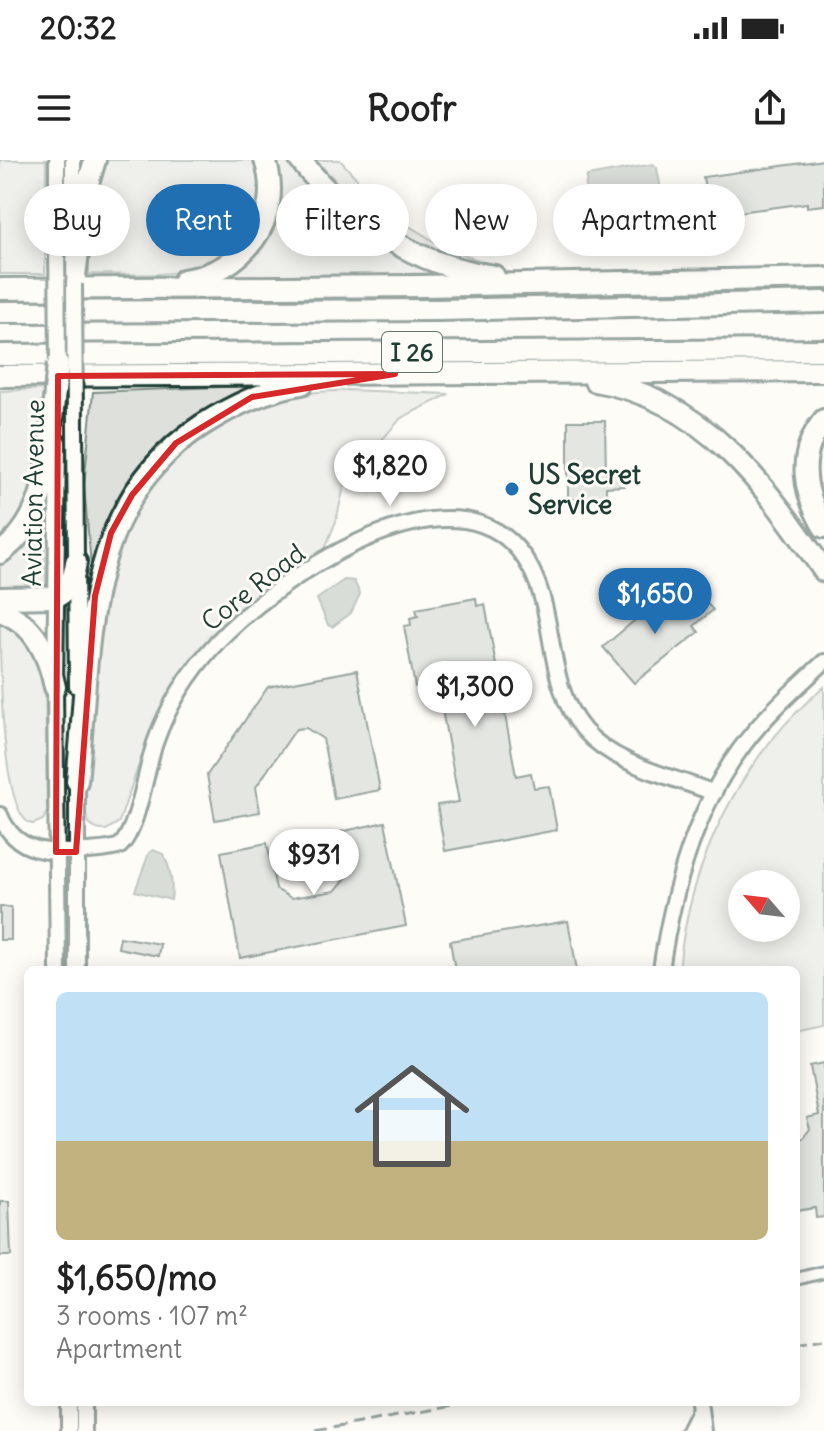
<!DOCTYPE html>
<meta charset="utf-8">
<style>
body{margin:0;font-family:Delius,sans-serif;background:#f6f6f6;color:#222;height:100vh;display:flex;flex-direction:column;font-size:30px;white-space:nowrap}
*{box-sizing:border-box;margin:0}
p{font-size:26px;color:#767676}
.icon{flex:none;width:44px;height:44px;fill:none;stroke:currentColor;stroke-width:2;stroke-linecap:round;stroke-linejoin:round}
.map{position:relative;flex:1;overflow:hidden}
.drawer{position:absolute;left:24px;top:806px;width:776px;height:440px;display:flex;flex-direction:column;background:#fff;border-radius:12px;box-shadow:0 4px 20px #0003}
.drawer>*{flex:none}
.banner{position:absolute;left:24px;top:24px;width:776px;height:72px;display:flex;gap:16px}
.needle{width:52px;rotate:298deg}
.tools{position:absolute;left:728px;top:710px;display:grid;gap:16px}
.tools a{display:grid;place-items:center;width:72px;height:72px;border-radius:50%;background:#fff;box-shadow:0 4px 20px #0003;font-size:40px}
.price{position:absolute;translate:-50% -68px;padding:0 18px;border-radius:28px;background:#fff;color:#222;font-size:26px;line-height:52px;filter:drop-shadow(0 2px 4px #0008)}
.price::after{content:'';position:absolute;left:50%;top:48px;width:24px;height:18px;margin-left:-12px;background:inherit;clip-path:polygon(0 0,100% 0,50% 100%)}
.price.current{background:#1f6fb2;color:#fff}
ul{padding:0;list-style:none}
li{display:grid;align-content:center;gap:16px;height:424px;padding:0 32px}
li+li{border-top:2px solid #e0e0e0}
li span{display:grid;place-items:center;height:248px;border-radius:12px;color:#555}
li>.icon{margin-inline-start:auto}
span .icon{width:144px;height:144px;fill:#fffc;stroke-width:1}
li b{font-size:34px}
.pill{padding:0 28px;border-radius:36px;background:#fff;box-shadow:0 4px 20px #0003;font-size:28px;line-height:72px}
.pill.current{background:#1f6fb2;color:#fff}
.status{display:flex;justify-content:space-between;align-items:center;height:56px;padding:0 40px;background:#fff;direction:ltr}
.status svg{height:22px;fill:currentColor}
header{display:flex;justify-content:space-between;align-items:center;height:104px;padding:0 32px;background:#fff;font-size:36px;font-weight:700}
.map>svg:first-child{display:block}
.green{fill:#dde0db;stroke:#7e8e88;stroke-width:2;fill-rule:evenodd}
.water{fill:#aeb8b1;stroke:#75877f;stroke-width:2}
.building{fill:#c6cdc7;stroke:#1f3d34;stroke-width:2}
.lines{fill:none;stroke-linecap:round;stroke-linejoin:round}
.street-casing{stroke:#1f3d34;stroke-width:16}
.secondary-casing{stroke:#1f3d34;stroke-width:20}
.highway-casing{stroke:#1f3d34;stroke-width:26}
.street{stroke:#fdfcf7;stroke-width:10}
.secondary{stroke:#fdfcf7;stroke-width:14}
.highway{stroke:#fdfcf7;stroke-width:20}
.rail{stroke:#1f3d34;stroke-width:3;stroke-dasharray:12 6;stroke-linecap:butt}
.secondary-bridge-casing{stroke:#1f3d34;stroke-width:20;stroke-linecap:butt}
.highway-bridge-casing{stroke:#1f3d34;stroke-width:26;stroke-linecap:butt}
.secondary-bridge{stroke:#fdfcf7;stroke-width:14}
.highway-bridge{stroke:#fdfcf7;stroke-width:20}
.marked{fill:none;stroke:#d62828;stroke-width:6;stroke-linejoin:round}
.poi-dot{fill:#1f6fb2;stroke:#fdfcf7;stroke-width:3}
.labels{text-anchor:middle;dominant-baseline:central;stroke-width:6;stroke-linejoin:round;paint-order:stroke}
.shield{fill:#fdfcf7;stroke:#62766e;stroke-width:2}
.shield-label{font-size:24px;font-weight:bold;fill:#1f3d34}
.poi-label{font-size:26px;font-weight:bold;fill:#1f3d34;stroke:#fdfcf7;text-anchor:start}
.street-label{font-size:26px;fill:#1f3d34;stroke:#fdfcf7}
</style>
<div class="status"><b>20:32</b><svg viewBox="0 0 49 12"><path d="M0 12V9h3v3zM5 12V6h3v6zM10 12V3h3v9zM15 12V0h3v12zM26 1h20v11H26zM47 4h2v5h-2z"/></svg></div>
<header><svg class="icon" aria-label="menu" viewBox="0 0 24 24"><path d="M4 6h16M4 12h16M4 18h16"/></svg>Roofr<svg class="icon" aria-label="share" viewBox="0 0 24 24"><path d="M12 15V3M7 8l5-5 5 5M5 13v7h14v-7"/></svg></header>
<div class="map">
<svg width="824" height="1271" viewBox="0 0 824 1271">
<rect width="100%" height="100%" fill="#fdfcf7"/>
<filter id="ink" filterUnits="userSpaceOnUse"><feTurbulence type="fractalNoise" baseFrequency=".0125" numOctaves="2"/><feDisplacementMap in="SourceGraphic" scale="16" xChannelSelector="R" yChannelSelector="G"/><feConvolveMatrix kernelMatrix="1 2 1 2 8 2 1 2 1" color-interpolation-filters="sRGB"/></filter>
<g filter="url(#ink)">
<g class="green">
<path d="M0,0H46L45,114H0Z"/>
<path d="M105,0H255C264,16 261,38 256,54C235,125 148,114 89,114V55Z"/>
<path d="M275,0H290L320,35L438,113L226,119V115L251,97Z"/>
<path d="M316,0H340L388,53L437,83L480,101C407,92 363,53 316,0Z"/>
<path d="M272,225L252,230L114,353L91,406L84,325L93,232Z"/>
<path d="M46,229C44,278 42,347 0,380V231Z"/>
<path d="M347,230L449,234L401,258L345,322L336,361L324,391L221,465L179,515L154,561L119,662L106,670C92,671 87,663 85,650C87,603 91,557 94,510C96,479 97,443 107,413C137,327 191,265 280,238C301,232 325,232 347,230Z"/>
<path d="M44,356L46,426L0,428V402Z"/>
<path d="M0,460L26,477L45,512L47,652L43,660L33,664C0,660 0,496 0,460Z"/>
<path d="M824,527V865L796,871V810H679C689,702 740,597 824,527ZM786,724V768H742V724Z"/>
</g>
<g class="water">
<path d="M653,4L657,8C660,29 672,61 651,73L595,78C586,58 583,38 587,16Z"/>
<path d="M344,420L354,421L360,434L351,453L332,467L328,465L317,439Z"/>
<path d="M153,690L163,694C171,708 173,724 171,740L135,731L149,693Z"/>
</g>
<g class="building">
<path d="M824,0V45L807,47V43L709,56L703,17Z"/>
<path d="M568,261H605L606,315L625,313L624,326L606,327V339H568Z"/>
<path d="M667,433L685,454L704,440L713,450L694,466L699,472L634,523L603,487Z"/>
<path d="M476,438L477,446L485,444L516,616L531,613L534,628L549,626L557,670L445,691L437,645L459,642L437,522L415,527L404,466L411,465L410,458L418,456L416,449Z"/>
<path d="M357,510L380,630L334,639L323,579L306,568L296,569L256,627L260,652L215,660L207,615L268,527Z"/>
<path d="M385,662L406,766L240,798L221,692L267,683L276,729L291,738L335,731L347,717L340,672Z"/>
<rect x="0" y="747" width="11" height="33"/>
<path d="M568,761L577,810H455L450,781Z"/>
<path d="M120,777L160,784L158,796L118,788Z"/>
<path d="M824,903V1057L816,1058L815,1048L796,1051V980L803,978L810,969L807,958L819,955L810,906Z"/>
<path d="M0,1041H9L11,1096H0Z"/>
</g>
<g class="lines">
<defs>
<path id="street" d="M796,1119L824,1112"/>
<g id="secondary">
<path d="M57,0V80"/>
<path d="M73,0V68"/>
<path d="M75,268L77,526"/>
<path d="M77,614V810"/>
<path d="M0,655C16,695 51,693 88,691C100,690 110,690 120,686C138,669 146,609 155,583C168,545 190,511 218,481C279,417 469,286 532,411C557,461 546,526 584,570C615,606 672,616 714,633"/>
<path d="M58,810L55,527L58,282"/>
<path d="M661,810C672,734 693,654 739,591C763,557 794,530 824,502"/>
<path d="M69,1242V1271"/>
<path d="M84,1242V1271"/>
<path d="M699,1242L703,1271"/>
<path d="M689,1271L700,1249"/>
</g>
<g id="highway">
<path d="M300,0C348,61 416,106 494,116"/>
<path d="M184,120C242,112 285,60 265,0"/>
<path d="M74,124L86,30L95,0"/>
<path d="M0,129L422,126L824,118"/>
<path d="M0,152L438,150L824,142"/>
<path d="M0,195L824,190"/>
<path d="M0,216L824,211"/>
<path d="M595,221C703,238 766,326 824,411"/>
<path d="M824,260C796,294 803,332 824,367"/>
<path d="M0,393C41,364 48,314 51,268"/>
<path d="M0,438L56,437C70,431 74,417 76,402"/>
<path d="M0,451C35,463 48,494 55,527"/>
<path d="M77,621C91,491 78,346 202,265C234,245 265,230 302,224"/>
</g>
</defs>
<use href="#street" class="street-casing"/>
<use href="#secondary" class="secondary-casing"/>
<use href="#highway" class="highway-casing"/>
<use href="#street" class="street"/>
<use href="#secondary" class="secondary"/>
<use href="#highway" class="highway"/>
<g class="rail">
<path d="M796,1184L824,1179"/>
<path d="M315,1271L475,1242"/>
</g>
<defs>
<g id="secondary-bridge">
<path d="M57,80L58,211"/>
<path d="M74,124L75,268"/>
</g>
<path id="highway-bridge" d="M51,268L58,204"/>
</defs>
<use href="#secondary-bridge" class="secondary-bridge-casing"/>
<use href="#highway-bridge" class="highway-bridge-casing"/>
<use href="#secondary-bridge" class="secondary-bridge"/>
<use href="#highway-bridge" class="highway-bridge"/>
</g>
</g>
<path d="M0 0H824V1271H0ZM395,214L252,237L176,283L132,335L111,373L95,436L76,692H56L58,216Z" fill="#fdfcf7" fill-opacity=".55" fill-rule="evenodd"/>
<path class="marked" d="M395,214L252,237L176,283L132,335L111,373L95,436L76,692H56L58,216Z"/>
<circle class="poi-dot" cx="512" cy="329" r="8"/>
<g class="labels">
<rect class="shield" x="382" y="172" width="60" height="40" rx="6"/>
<g class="shield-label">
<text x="412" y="192">I 26</text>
</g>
<g class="poi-label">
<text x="528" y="314">US Secret<tspan x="528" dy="30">Service</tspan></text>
</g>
<g class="street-label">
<text transform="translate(33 333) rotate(-89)">Aviation Avenue</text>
<text transform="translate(253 427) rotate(-38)">Core Road</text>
</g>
</g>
</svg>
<div class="tools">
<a><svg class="needle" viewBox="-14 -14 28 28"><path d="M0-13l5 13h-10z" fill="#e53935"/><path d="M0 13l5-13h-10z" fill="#767676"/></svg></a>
</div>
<b class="price" style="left:390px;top:348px">$1,820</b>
<b class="price current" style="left:655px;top:476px">$1,650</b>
<b class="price" style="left:475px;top:569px">$1,300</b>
<b class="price" style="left:314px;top:737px">$931</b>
<div class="banner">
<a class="pill">Buy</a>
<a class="pill current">Rent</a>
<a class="pill">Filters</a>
<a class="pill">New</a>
<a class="pill">Apartment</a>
</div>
<section class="drawer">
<ul>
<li><span style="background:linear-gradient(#bfe0f5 60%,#c2b280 0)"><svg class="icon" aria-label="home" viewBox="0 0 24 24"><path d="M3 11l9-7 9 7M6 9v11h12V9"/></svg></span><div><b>$1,650/mo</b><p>3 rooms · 107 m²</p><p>Apartment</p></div></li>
</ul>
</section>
</div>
